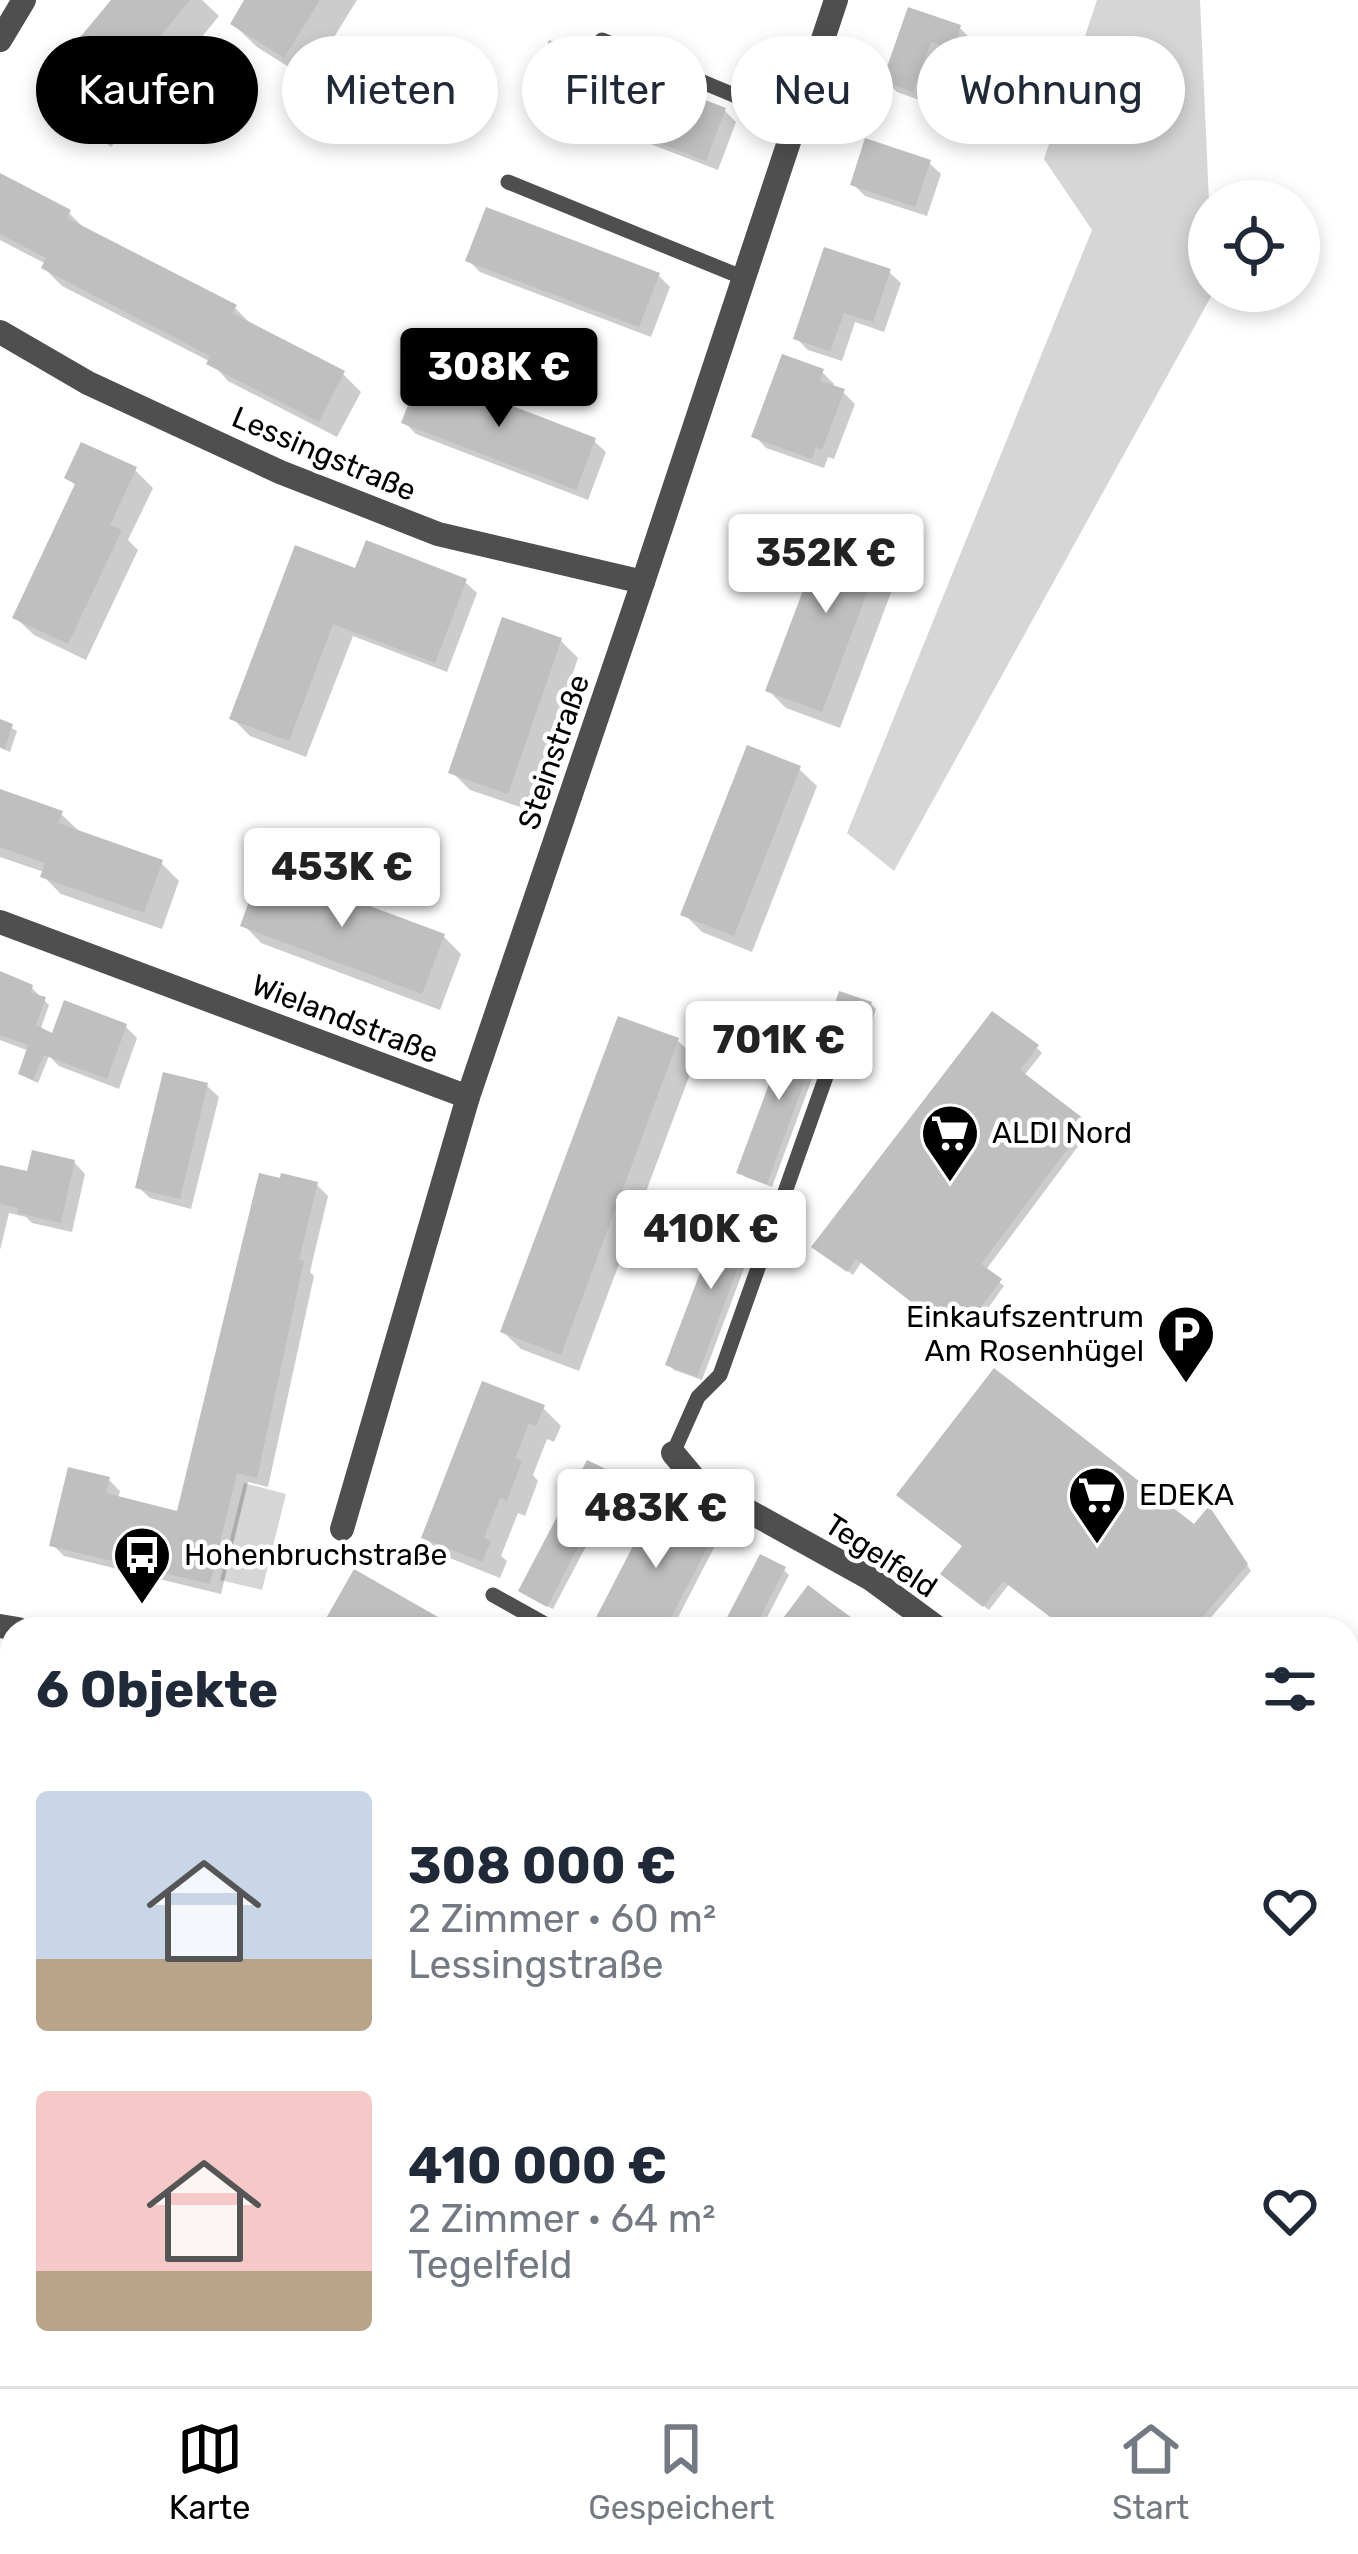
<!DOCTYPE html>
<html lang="de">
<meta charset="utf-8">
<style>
body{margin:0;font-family:Rubik,sans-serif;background:#f6f6f7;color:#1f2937;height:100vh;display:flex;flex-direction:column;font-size:45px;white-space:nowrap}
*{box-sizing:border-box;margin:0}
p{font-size:39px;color:#747a83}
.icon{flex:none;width:66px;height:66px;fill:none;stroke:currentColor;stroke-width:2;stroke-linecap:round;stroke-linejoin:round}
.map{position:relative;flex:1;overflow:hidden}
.panel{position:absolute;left:0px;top:1617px;width:1359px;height:771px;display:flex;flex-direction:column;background:#fff;border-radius:36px 36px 0 0;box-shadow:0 6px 18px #0003}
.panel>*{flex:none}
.top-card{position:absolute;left:36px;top:36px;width:1287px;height:108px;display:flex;gap:24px}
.fabs{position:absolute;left:1188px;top:180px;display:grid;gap:24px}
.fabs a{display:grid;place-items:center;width:132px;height:132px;border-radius:50%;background:#fff;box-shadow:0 6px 18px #0003;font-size:60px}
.price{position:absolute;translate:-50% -102px;padding:0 27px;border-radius:12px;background:#fff;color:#222;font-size:39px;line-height:78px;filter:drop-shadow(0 3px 6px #0008)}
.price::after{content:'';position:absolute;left:50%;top:72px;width:36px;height:27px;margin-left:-18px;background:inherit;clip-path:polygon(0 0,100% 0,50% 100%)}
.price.current{background:#000;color:#fff}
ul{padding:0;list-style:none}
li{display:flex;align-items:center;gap:36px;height:300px;padding:0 36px}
li span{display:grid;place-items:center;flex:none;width:336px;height:240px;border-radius:12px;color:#555}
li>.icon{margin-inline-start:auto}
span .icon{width:144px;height:144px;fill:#fffc;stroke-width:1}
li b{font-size:51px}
h2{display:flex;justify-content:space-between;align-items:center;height:144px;padding:0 36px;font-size:51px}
.tag{padding:0 42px;border-radius:54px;background:#fff;box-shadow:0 6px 18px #0003;font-size:42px;line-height:108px}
.tag.current{background:#000;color:#fff}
.tab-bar{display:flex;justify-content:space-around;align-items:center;height:168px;border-top:3px solid #e0e1e3;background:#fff;font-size:33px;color:#747a83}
.tab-bar a{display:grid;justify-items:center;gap:6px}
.tab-bar .current{color:#000}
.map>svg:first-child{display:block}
.green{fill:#d6d6d6}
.shadow{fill:#0003}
.building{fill:#bfbfbf}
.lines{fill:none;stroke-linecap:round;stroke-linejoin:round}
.service{stroke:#4f4f4f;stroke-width:15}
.minor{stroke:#4f4f4f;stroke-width:24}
.tertiary{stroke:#4f4f4f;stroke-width:24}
.labels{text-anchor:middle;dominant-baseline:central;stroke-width:9;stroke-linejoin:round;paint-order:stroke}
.street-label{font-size:30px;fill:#000;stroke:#fff}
.poi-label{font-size:30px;fill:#000;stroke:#fff;text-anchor:start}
</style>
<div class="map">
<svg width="1358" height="2386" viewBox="0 0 1358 2386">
<rect width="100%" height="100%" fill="#fff"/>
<g class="green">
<path d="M1097,0H1200L1209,201V291L1213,293L894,871L847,833L1092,230L1044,159Z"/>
<path d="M244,1483L286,1494L262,1590L220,1580Z"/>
<path d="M1347,1966L1358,1974V2386H928L935,2376H1347Z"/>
</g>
<g class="shadow">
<path d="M114,0H202L219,16L111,147L66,111L42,87Z"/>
<path d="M248,0H357L308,79L257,47L233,24Z"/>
<path d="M910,10L960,28L971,39L964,59L942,52L925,102L897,92L885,81Z"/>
<path d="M532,92L725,111L736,122L718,170L544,103Z"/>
<path d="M929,163L941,174L927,216L865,196L853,184Z"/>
<path d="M0,176L69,213L88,232L235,308L252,325L343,374L361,392L337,437L228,381L211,362L62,286L44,268L46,264L0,240Z"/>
<path d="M468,260L658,275L670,287L651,337L480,272Z"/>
<path d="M889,272L901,283L884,332L855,322L842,361L808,350L796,338Z"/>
<path d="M822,372L834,384L833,388L843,392L855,404L834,459L828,457L824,468L766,448L755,436Z"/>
<path d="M404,422L594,441L606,452L588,500L416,434Z"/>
<path d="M135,470L153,488L128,540L138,550L86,660L34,635L16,618L77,487L68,477Z"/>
<path d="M885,543L903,561L840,728L786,708L769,691Z"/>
<path d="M353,570L465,582L477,593L447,672L353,636L306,757L250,736L232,718Z"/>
<path d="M560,640L578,658L526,809L470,790L452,772Z"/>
<path d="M0,722L17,731L10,752L0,748Z"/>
<path d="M799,769L817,786L752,952L702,932L684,914Z"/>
<path d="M0,792L61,814L79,831L161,863L179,881L162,929L61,894L43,876L44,872L0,857Z"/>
<path d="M244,925L443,936L461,954L440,1010L261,943Z"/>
<path d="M0,975L32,988L49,1005L40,1031L54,1037L126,1027L137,1038L119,1089L59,1066L49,1056L38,1083L27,1078L22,1073L29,1051L0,1040Z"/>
<path d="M871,1004L876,1009L866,1038L836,1028L831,1023Z"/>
<path d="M821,1036L826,1041L772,1187L745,1177L740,1172Z"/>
<path d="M678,1041L696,1058L579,1371L521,1349L503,1332Z"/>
<path d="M1037,1048L1042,1053L1023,1077L1091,1129L985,1271L1004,1286L981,1318L958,1303L943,1325L862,1261L853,1275L820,1251Z"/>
<path d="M207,1086L219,1097L191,1209L150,1198L138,1187Z"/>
<path d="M74,1162L85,1174L72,1232L32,1223L26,1217L9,1213L0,1250V1168L29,1175Z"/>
<path d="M317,1185L328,1196L310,1272L314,1276L268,1487L248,1482L221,1594L64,1556L53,1545L109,1480L120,1491L118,1499L179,1514Z"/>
<path d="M755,1221L760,1226L702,1380L674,1370L669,1365Z"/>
<path d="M484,1385L543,1408L561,1426L554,1442L547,1439L533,1475L538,1481L525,1516L518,1513L501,1556L507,1561L500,1578L442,1555L425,1537Z"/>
<path d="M588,1464L620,1482L553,1609L527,1596Z"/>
<path d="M1214,1515L1251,1571L1201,1629H1069L1010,1583L989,1610L949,1579L1194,1528Z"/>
<path d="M715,1531L720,1536L672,1629H593Z"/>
<path d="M784,1570L789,1575L761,1629H724Z"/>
<path d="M12,1977V2025L0,2040V1992Z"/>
<path d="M59,2376H170L159,2386H48Z"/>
</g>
<g class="building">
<path d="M111,0H190L86,126L38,88Z"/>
<path d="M244,0H320L284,58L230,24Z"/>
<path d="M908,7L961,25L953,50L931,42L913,92L882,81Z"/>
<path d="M549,40L726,108L706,161L529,93Z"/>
<path d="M865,138L931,160L915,207L850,185Z"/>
<path d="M0,173L71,210L67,218L237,305L232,313L345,371L319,422L206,364L210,356L41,268L46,258L0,234Z"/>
<path d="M486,207L660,273L639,327L465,261Z"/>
<path d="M824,247L891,269L873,322L844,313L830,351L793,339Z"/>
<path d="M782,354L824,369L820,381L845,389L822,450L816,447L812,459L751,437Z"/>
<path d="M421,371L596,438L576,490L401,423Z"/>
<path d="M81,442L137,467L110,525L122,530L68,644L12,618L75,484L64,478Z"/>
<path d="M830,519L887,540L822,712L765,691Z"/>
<path d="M366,540L467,579L435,663L333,624L289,741L229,719L295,545L355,568Z"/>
<path d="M502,617L562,638L508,794L448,773Z"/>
<path d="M0,719L13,724L5,749L0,747Z"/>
<path d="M747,745L801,766L734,936L680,915Z"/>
<path d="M0,789L63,811L58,823L163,860L144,913L40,877L45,863L0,847Z"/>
<path d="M262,866L445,934L422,994L240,926Z"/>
<path d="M0,971L33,985L31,993L46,997L36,1025L52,1033L64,1000L127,1024L107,1079L44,1055L33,1080L18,1074L28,1045L0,1035Z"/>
<path d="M839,991L872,1002L861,1035L828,1024Z"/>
<path d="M992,1011L1039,1045L1020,1070L1088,1122L981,1264L1002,1279L975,1315L952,1301L937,1322L856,1259L847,1272L811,1247Z"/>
<path d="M618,1016L679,1038L561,1355L500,1332Z"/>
<path d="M792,1022L822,1034L767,1184L736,1173Z"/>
<path d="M163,1072L208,1083L180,1199L135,1188Z"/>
<path d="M32,1150L75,1160L61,1223L17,1213L18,1208L0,1204V1165L27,1171Z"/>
<path d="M259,1173L280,1178L281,1173L318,1182L299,1260L304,1261L257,1478L237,1473L210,1584L49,1546L68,1467L110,1477L106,1493L177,1511Z"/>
<path d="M725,1207L756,1219L697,1377L665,1365Z"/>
<path d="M994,1368L1194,1524L1209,1506L1248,1564L1192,1629H1066L1003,1581L983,1607L940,1574L962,1546L896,1495Z"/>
<path d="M482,1381L545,1405L536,1426L529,1423L515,1458L522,1461L507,1501L500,1498L484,1538L491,1541L482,1562L421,1538Z"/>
<path d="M587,1460L616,1474L547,1607L518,1591Z"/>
<path d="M658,1498L717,1529L665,1629H590Z"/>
<path d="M760,1554L786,1567L754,1629H721Z"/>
<path d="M354,1569L459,1629H320Z"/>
<path d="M808,1585L837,1607L867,1629H775Z"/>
<path d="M1358,1864V1941L1352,1950L1347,1946V1879Z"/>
<path d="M12,1972V2014L0,2029V1987Z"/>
<path d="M54,2376H134L123,2386H44Z"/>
<path d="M330,2376H397L405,2386H337Z"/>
</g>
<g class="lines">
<g class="service">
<path d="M602,40L796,121"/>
<path d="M508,182L744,278"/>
<path d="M673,1453L698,1397L720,1375L839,1040"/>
<path d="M493,1595L554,1629"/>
</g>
<g class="minor">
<path d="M0,332L88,383L280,472L438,534L643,582"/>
<path d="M0,922L468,1097"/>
<path d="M673,1453L698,1483L871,1579L939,1629"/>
<path d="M342,1529L468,1097L643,582L836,0"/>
<path d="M0,2118L12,2124"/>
<path d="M241,2386L247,2376"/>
</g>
<g class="tertiary">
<path d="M0,40L24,0"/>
<path d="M0,1626L18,1629"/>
<path d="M1347,1768L1358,1753"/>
<path d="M887,2386L895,2376"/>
</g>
</g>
<defs>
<symbol id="supermarket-pin" viewBox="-11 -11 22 30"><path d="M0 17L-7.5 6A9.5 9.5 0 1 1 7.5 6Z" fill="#000" stroke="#fff"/><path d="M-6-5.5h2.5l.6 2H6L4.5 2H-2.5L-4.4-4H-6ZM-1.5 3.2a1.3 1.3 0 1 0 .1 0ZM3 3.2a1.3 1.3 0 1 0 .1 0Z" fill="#fff"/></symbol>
<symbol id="parking-pin" viewBox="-11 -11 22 30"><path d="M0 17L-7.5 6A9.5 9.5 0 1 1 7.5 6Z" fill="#000" stroke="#fff"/><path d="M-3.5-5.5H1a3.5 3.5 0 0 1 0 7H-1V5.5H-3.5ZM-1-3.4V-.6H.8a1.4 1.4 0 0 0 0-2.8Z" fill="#fff"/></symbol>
<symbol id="bus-pin" viewBox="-11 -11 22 30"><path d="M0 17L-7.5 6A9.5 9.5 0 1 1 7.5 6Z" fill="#000" stroke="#fff"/><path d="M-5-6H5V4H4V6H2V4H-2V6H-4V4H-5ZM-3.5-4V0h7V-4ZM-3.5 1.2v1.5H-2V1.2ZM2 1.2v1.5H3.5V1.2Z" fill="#fff"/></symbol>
</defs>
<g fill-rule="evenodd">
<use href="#supermarket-pin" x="917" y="1100" width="66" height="90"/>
<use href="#parking-pin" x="1153" y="1301" width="66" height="90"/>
<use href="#supermarket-pin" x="1064" y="1462" width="66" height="90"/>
<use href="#bus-pin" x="109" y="1522" width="66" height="90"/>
</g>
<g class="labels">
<g class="street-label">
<text transform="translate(324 454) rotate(23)">Lessingstraße</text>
<text transform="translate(554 752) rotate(-71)">Steinstraße</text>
<text transform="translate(345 1019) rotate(21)">Wielandstraße</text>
<text transform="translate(881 1556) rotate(33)">Tegelfeld</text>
</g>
<g class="poi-label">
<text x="992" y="1133">ALDI Nord</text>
<text x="1144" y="1317" text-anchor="end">Einkaufszentrum<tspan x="1144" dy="34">Am Rosenhügel</tspan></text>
<text x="1139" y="1495">EDEKA</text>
<text x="184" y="1555">Hohenbruchstraße</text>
</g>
</g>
</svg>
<div class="fabs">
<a><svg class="icon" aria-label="locate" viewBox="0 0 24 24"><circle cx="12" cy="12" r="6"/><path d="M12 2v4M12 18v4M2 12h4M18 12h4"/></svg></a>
</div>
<b class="price current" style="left:499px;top:430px">308K €</b>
<b class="price" style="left:826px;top:616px">352K €</b>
<b class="price" style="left:342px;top:930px">453K €</b>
<b class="price" style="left:779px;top:1103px">701K €</b>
<b class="price" style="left:711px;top:1292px">410K €</b>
<b class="price" style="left:656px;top:1571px">483K €</b>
<div class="top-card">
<a class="tag current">Kaufen</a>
<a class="tag">Mieten</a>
<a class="tag">Filter</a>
<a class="tag">Neu</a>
<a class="tag">Wohnung</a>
</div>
<section class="panel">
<h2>6 Objekte<svg class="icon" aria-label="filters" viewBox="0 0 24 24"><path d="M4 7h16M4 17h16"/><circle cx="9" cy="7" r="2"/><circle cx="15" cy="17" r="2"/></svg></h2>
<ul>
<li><span style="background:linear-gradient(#c9d6e8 70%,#b9a48a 0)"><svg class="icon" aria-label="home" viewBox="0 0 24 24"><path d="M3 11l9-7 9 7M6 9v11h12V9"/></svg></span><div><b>308 000 €</b><p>2 Zimmer · 60 m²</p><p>Lessingstraße</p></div><svg class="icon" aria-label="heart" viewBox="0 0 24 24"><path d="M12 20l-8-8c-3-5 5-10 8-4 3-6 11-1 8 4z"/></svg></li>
<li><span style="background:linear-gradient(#f6c9c9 75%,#b9a48a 0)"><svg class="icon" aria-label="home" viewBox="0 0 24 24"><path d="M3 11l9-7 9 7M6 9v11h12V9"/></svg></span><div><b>410 000 €</b><p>2 Zimmer · 64 m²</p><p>Tegelfeld</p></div><svg class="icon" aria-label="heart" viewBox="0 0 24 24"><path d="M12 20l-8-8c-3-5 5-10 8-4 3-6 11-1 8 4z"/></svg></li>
</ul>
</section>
</div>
<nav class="tab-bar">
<a class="current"><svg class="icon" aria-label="map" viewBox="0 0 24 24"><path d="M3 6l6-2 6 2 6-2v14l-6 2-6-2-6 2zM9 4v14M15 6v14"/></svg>Karte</a>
<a><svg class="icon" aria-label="saved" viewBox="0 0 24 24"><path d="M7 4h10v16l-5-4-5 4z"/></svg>Gespeichert</a>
<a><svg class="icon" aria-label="home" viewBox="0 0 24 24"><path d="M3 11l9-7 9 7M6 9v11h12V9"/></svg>Start</a>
</nav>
